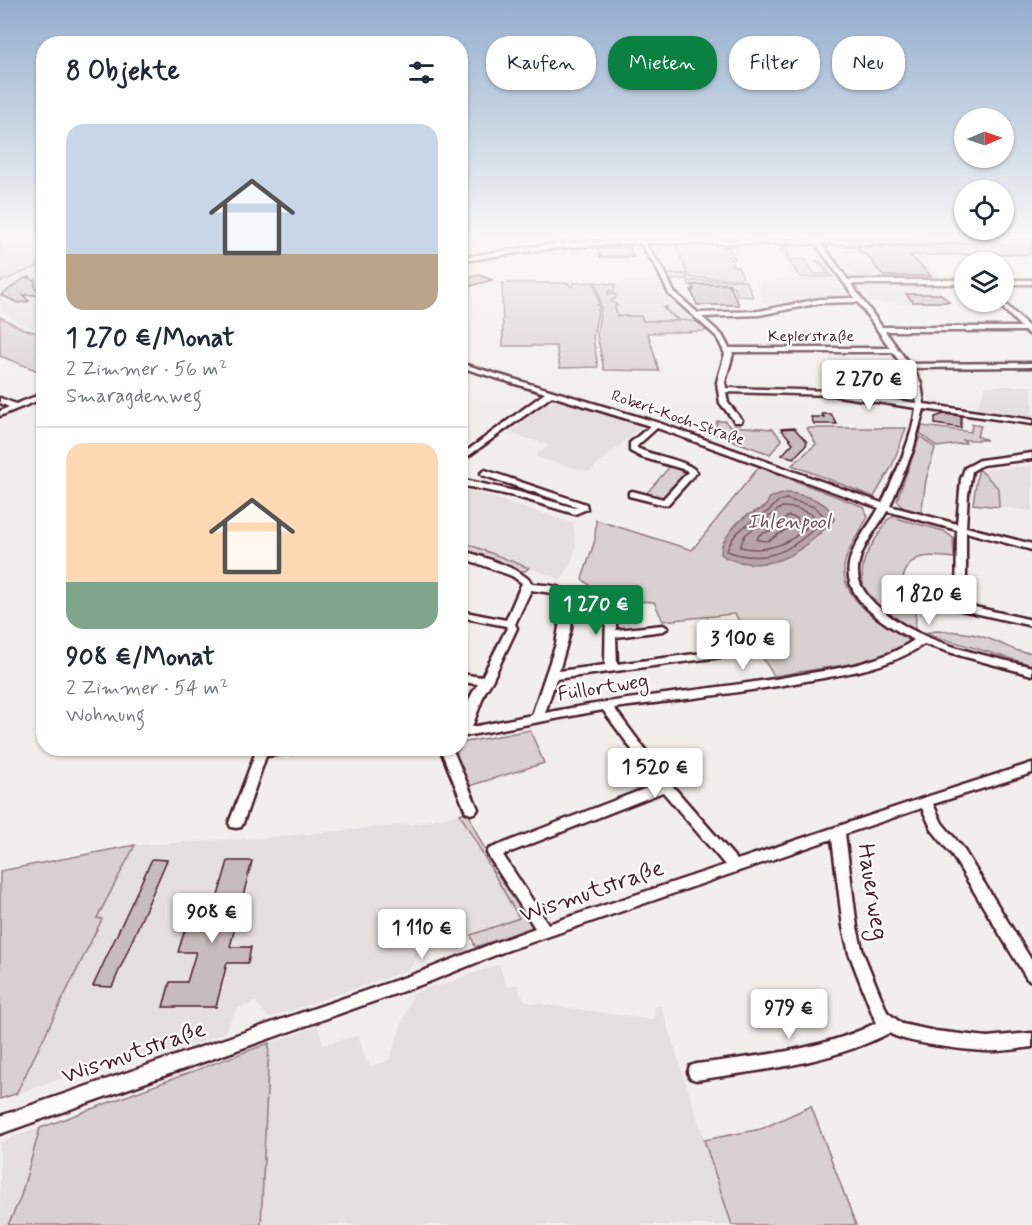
<!DOCTYPE html>
<html lang="de">
<meta charset="utf-8">
<style>
body{margin:0;font-family:Mynerve,sans-serif;background:#f2f2f3;color:#1f2937;height:100vh;display:flex;flex-direction:column;font-size:22px;white-space:nowrap}
*{box-sizing:border-box;margin:0}
p{font-size:20px;color:#747a83}
.icon{flex:none;width:33px;height:33px;fill:none;stroke:currentColor;stroke-width:2;stroke-linecap:round;stroke-linejoin:round}
.map{position:relative;flex:1;overflow:hidden}
.side{position:absolute;left:36px;top:36px;width:432px;height:720px;display:flex;flex-direction:column;background:#fff;border-radius:24px;box-shadow:0 2px 4px #0004}
.side>*{flex:none}
.top-card{position:absolute;left:486px;top:36px;width:456px;height:54px;display:flex;gap:12px}
.needle{width:39px;rotate:88deg}
.controls{position:absolute;left:954px;top:108px;display:grid;gap:12px}
.controls a{display:grid;place-items:center;width:60px;height:60px;border-radius:50%;background:#fff;box-shadow:0 2px 4px #0004;font-size:30px}
.price{position:absolute;translate:-50% -51px;padding:0 14px;border-radius:6px;background:#fff;color:#222;font-size:20px;line-height:39px;filter:drop-shadow(0 2px 3px #0008)}
.price::after{content:'';position:absolute;left:50%;top:36px;width:18px;height:14px;margin-left:-9px;background:inherit;clip-path:polygon(0 0,100% 0,50% 100%)}
.price.selected{background:#0b8043;color:#fff}
ul{padding:0;list-style:none}
li{display:grid;align-content:center;gap:12px;height:318px;padding:0 30px}
li+li{border-top:2px solid #e0e1e3}
li span{display:grid;place-items:center;height:186px;border-radius:18px;color:#555}
li>.icon{margin-inline-start:auto}
span .icon{width:108px;height:108px;fill:#fffc;stroke-width:1}
li b{font-size:26px}
h2{display:flex;justify-content:space-between;align-items:center;height:72px;padding:0 30px;font-size:26px}
.chip{padding:0 21px;border-radius:24px;background:#fff;box-shadow:0 2px 4px #0004;font-size:21px;line-height:54px}
.chip.selected{background:#0b8043;color:#fff}
.map>svg:first-child{display:block}
.built{fill:#e5dfdd}
.green{fill:#d9d0cf;stroke:#92787d;stroke-width:1.5;fill-rule:evenodd}
.water{fill:#b7a5a6;stroke:#8b6f75;stroke-width:1.5}
.lines{fill:none;stroke-linecap:round;stroke-linejoin:round}
.shore{stroke:#76555c;stroke-width:1.5}
.building{fill:#c8bbbb;stroke:#4a1f2b;stroke-width:1.5}
.minor-casing{stroke:#4a1f2b;stroke-width:5}
.minor{fill:#fdfcf7;fill-rule:evenodd}
.labels{text-anchor:middle;dominant-baseline:central;stroke-width:4.5;stroke-linejoin:round;paint-order:stroke}
.far-street-label{font-size:16px;fill:#4a1f2b;stroke:#fdfcf7}
.street-label{font-size:20px;fill:#4a1f2b;stroke:#fdfcf7}
.water-label{font-size:21px;font-style:italic;fill:#704e56;stroke:#fdfcf7}
.near-street-label{font-size:24px;fill:#4a1f2b;stroke:#fdfcf7}
</style>
<div class="map">
<svg width="1032" height="1225" viewBox="0 0 1032 1225">
<rect width="100%" height="100%" fill="#f2efeb"/>
<filter id="ink" filterUnits="userSpaceOnUse"><feTurbulence type="fractalNoise" baseFrequency=".0167" numOctaves="2"/><feDisplacementMap in="SourceGraphic" scale="12" xChannelSelector="R" yChannelSelector="G"/><feConvolveMatrix kernelMatrix="1 2 1 2 8 2 1 2 1" color-interpolation-filters="sRGB"/></filter>
<g filter="url(#ink)">
<g class="built">
<path d="M1012,238H1032V256H923L922,260L940,277L855,278L830,244L931,245Z"/>
<path d="M43,264V332L20,323L0,310V282Z"/>
<path d="M796,279H834L848,299L789,305L763,304L760,300L767,299L763,298L756,285H759L761,282Z"/>
<path d="M603,282H659L663,292L696,320L612,321Z"/>
<path d="M935,284L952,304L871,303L858,286Z"/>
<path d="M986,386H1032V419L975,412Z"/>
<path d="M560,400L639,425L641,427L589,472L535,457L549,445L509,433L547,403Z"/>
<path d="M1032,466V511L999,507L998,488L980,470Z"/>
<path d="M460,487L573,523L576,547L570,566L561,580L461,541V499L463,497L461,495Z"/>
<path d="M460,814L519,919L453,942L450,936L424,945L409,970L269,1018L256,1002L237,1009L223,1034L158,1057L156,1054L137,1058L138,1052L16,1094L102,920L96,919L135,845L276,837L412,824Z"/>
<path d="M499,964L507,987L518,984L520,994L527,1002L654,1020L655,1007L661,1006L732,1225H261L269,1043L318,1026L323,1045L359,1035L365,1059L370,1066L389,1060L413,993L436,985V987Z"/>
<path d="M40,1128L20,1199L8,1225H0V1142Z"/>
</g>
<g class="green">
<path d="M0,238H43V264L0,282Z"/>
<path d="M676,244H727L723,249L728,245L735,259H732L735,258L733,255L728,256L733,262L731,265L738,267L743,277L740,279L693,278L687,276V279L670,280L667,274H687Z"/>
<path d="M777,244H805L784,246L791,259H805L815,274H827L819,262L815,261H820L833,277H800Z"/>
<path d="M739,280L747,282L753,297L738,296L734,287L729,284L689,285L688,281Z"/>
<path d="M594,282L599,304L597,305L599,306L593,337L598,367L560,368L556,346H503L502,283H569L570,286H572L573,283Z"/>
<path d="M596,282L615,285L614,292L608,291V294H615L616,298L611,301L617,305L615,307L617,316H641L643,321H678L663,308L668,307L665,309L679,320L698,322L707,331L648,333L659,371L604,370L597,335L601,306Z"/>
<path d="M0,317L23,329L43,334V373L0,356Z"/>
<path d="M717,421H725L729,426L773,429L782,440L770,454L714,434Z"/>
<path d="M972,424L981,426L977,436L987,440H963L966,443L937,447L920,433L922,426L971,432Z"/>
<path d="M807,428H906L892,466L874,497L792,465L816,444Z"/>
<path d="M920,436L935,448L926,480L921,515L904,509L897,500Z"/>
<path d="M671,465L689,470L665,500L645,495Z"/>
<path d="M759,467L864,507L868,517C860,532 846,551 844,567C841,600 886,627 909,640L911,642L906,648L856,663L774,676L735,614L663,621L654,602C628,601 602,598 582,579L595,540L596,520L692,550ZM768,503L834,519C828,525 823,531 817,536C792,559 757,570 725,557L722,545C729,535 736,522 748,515C755,511 762,511 768,503Z"/>
<path d="M980,470L998,488L999,507L973,504L978,471Z"/>
<path d="M892,517L944,531L953,538L954,558C920,554 904,554 900,594L892,592L916,597C912,609 919,620 914,631C891,618 870,605 858,581L863,583C858,556 876,542 887,520Z"/>
<path d="M460,541L529,568L525,571C511,570 495,564 482,559C474,555 470,549 461,549Z"/>
<path d="M936,631C954,631 975,633 992,640C1007,645 1016,654 1032,652V665L924,633Z"/>
<path d="M530,730L544,763L469,786L455,755L460,748L461,743Z"/>
<path d="M468,811C481,852 511,889 534,924L531,929L475,947L471,935L519,918L460,814Z"/>
<path d="M135,845L97,918L102,919L16,1094L0,1099V871Z"/>
<path d="M269,1043L261,1225H8L20,1199L40,1128Z"/>
<path d="M811,1106L856,1225H732L704,1140L761,1129Z"/>
</g>
<path class="water" d="M786,493C802,494 832,501 834,520C807,544 786,568 747,563C737,562 728,560 721,554C720,541 737,521 748,515C758,510 767,510 769,498Z"/>
<g class="lines">
<g class="shore">
<path d="M786,499L815,507L826,518C796,547 770,567 727,551C733,530 750,523 767,512C777,505 773,502 786,499Z"/>
<path d="M782,507L796,508L813,515L815,519C795,541 770,554 740,547L745,535Z"/>
<path d="M788,516L797,518L798,522L768,541L757,540L759,535L774,529Z"/>
</g>
</g>
<g class="building">
<path d="M1032,238V254L910,255L931,276H883L866,254H862L856,246L905,248Z"/>
<path d="M630,247L633,257H600L598,248Z"/>
<path d="M479,275L492,280L460,289V280Z"/>
<path d="M30,277L32,280H35V288H44V295H23L29,301L18,303L1,295L25,278Z"/>
<path d="M729,284L739,305H697L691,290H694L692,285Z"/>
<path d="M906,294H941L949,302H913Z"/>
<path d="M822,414H831L837,424H814L811,417H824Z"/>
<path d="M944,414L961,416V428L935,424V417Z"/>
<path d="M794,428L807,442L806,445L794,458L782,455L793,443L781,429Z"/>
<path d="M152,859L167,860L112,987L93,986Z"/>
<path d="M228,861H252L230,947H251L248,963H227L216,1007H163L170,982H187L196,952H178L190,913H213Z"/>
</g>
<g class="lines">
<defs>
<g id="minor">
<path d="M812,238H818L819,240L990,238L987,240L916,244H822L848,280H964V284H851L882,327H1021L997,302H1003L1032,330V336L1025,331H885L909,364L1032,363V367L912,368L921,383L924,404L1032,420V424L924,409L913,450L890,506L957,524L961,479L965,468L980,460L1032,453V459L982,465L972,471L968,494L966,527L1032,544V550L966,532V605L1032,620V626L957,609L956,607L957,530L887,511C877,530 857,550 858,573C858,585 867,596 875,604C918,644 977,653 1032,667V675L962,656L924,644C890,668 845,674 806,681C742,693 678,700 614,708L670,783L737,860L920,799L1032,763V773L933,804L942,823L962,847L1032,961V981L1027,979L952,855L932,830L922,808L845,834L857,927L863,953L887,1012L902,1024L935,1031L987,1037L1032,1033V1047C1017,1049 1000,1052 985,1051C965,1050 904,1043 889,1033C829,1064 762,1070 696,1080L690,1078L688,1072L690,1066L696,1064C757,1056 821,1051 876,1023L849,953L843,927L832,839L503,952L426,983L0,1134V1116L423,971L494,943L535,928L489,857L487,853L489,849L657,784L603,710L460,737C460,720 468,698 478,684L460,682V674L482,677L507,628L506,626L460,617V611L506,620L522,583L512,576L460,557V550C477,555 525,569 532,584C550,586 563,584 574,599L571,629L559,671L605,665L606,599L611,596L616,599V630L663,625L668,628L663,631L616,637L617,664L750,647L755,650L750,653L556,679L545,713C628,696 714,690 798,675C837,669 882,663 914,640C887,626 839,598 850,560C855,541 870,525 879,508L657,428L637,446V448C654,457 686,459 697,472L668,504L665,505L629,496V492L632,491L663,499L688,472L686,470L641,457L630,451V443L650,426L552,396L460,462V456L545,393L460,367V363L659,423L882,503C896,473 912,440 916,408L831,395L726,392L728,403L742,420L741,422H735L720,403L718,390L717,382L725,354L717,337L669,294L657,269L640,243C579,245 520,251 460,262V258C492,253 524,247 556,244C642,237 728,240 814,240ZM645,243L816,244L855,298L820,299L759,311L698,313L674,292L663,269ZM858,302L890,348H729L722,335L702,317L759,315L820,303ZM732,352H893L913,383L917,403L831,391L726,388L725,382L733,354ZM531,590L559,594L564,599L556,644L532,715L472,727L485,692L492,681L517,628L515,624ZM663,792L725,865L548,924L503,855Z"/>
<rect x="1004" y="280" width="28" height="4"/>
<path d="M44,393V398L0,416V411L9,407L0,403V398L16,404Z"/>
<path d="M485,470L586,504L587,509L575,514L514,496L460,485V479L519,492L575,508L578,507L482,475L481,473Z"/>
<path d="M306,748L304,751L300,752L266,756L243,823L241,827L236,828L231,827L229,823L257,749Z"/>
<path d="M440,748H452L478,809L476,812L471,814L466,812Z"/>
</g>
</defs>
<use href="#minor" class="minor-casing"/>
<use href="#minor" class="minor"/>
</g>
</g>
<linearGradient id="sky" x2="0" y2="1"><stop stop-color="#94aece"/><stop offset="0.58" stop-color="#f9f8f6"/><stop offset="1" stop-color="#f9f8f6" stop-opacity="0"/></linearGradient>
<rect width="1032" height="409" fill="url(#sky)"/>
<g class="labels">
<g class="far-street-label">
<text x="811" y="336">Keplerstraße</text>
<text transform="translate(678 418) rotate(19)">Robert-Koch-Straße</text>
</g>
<g class="street-label">
<text transform="translate(603 688) rotate(-9)">Füllortweg</text>
</g>
<g class="water-label">
<text x="789" y="522">Ihlenpool</text>
</g>
<g class="near-street-label">
<text transform="translate(592 892) rotate(-19)">Wismutstraße</text>
<text transform="translate(872 892) rotate(81)">Hauerweg</text>
<text transform="translate(134 1053) rotate(-19)">Wismutstraße</text>
</g>
</g>
</svg>
<div class="controls">
<a><svg class="needle" viewBox="-14 -14 28 28"><path d="M0-13l5 13h-10z" fill="#e53935"/><path d="M0 13l5-13h-10z" fill="#747a83"/></svg></a>
<a><svg class="icon" aria-label="locate" viewBox="0 0 24 24"><circle cx="12" cy="12" r="6"/><path d="M12 2v4M12 18v4M2 12h4M18 12h4"/></svg></a>
<a><svg class="icon" aria-label="layers" viewBox="0 0 24 24"><path d="M12 4l9 5-9 5-9-5zM3 14l9 5 9-5"/></svg></a>
</div>
<b class="price" style="left:869px;top:411px">2 270 €</b>
<b class="price" style="left:929px;top:626px">1 820 €</b>
<b class="price selected" style="left:596px;top:636px">1 270 €</b>
<b class="price" style="left:743px;top:671px">3 100 €</b>
<b class="price" style="left:655px;top:799px">1 520 €</b>
<b class="price" style="left:212px;top:944px">908 €</b>
<b class="price" style="left:422px;top:960px">1 110 €</b>
<b class="price" style="left:789px;top:1040px">979 €</b>
<div class="top-card">
<a class="chip">Kaufen</a>
<a class="chip selected">Mieten</a>
<a class="chip">Filter</a>
<a class="chip">Neu</a>
</div>
<section class="side">
<h2>8 Objekte<svg class="icon" aria-label="filters" viewBox="0 0 24 24"><path d="M4 7h16M4 17h16"/><circle cx="9" cy="7" r="2"/><circle cx="15" cy="17" r="2"/></svg></h2>
<ul>
<li><span style="background:linear-gradient(#c9d6e8 70%,#b9a48a 0)"><svg class="icon" aria-label="home" viewBox="0 0 24 24"><path d="M3 11l9-7 9 7M6 9v11h12V9"/></svg></span><div><b>1 270 €/Monat</b><p>2 Zimmer · 56 m²</p><p>Smaragdenweg</p></div></li>
<li><span style="background:linear-gradient(#ffd9b3 75%,#7fa58c 0)"><svg class="icon" aria-label="home" viewBox="0 0 24 24"><path d="M3 11l9-7 9 7M6 9v11h12V9"/></svg></span><div><b>908 €/Monat</b><p>2 Zimmer · 54 m²</p><p>Wohnung</p></div></li>
</ul>
</section>
</div>
